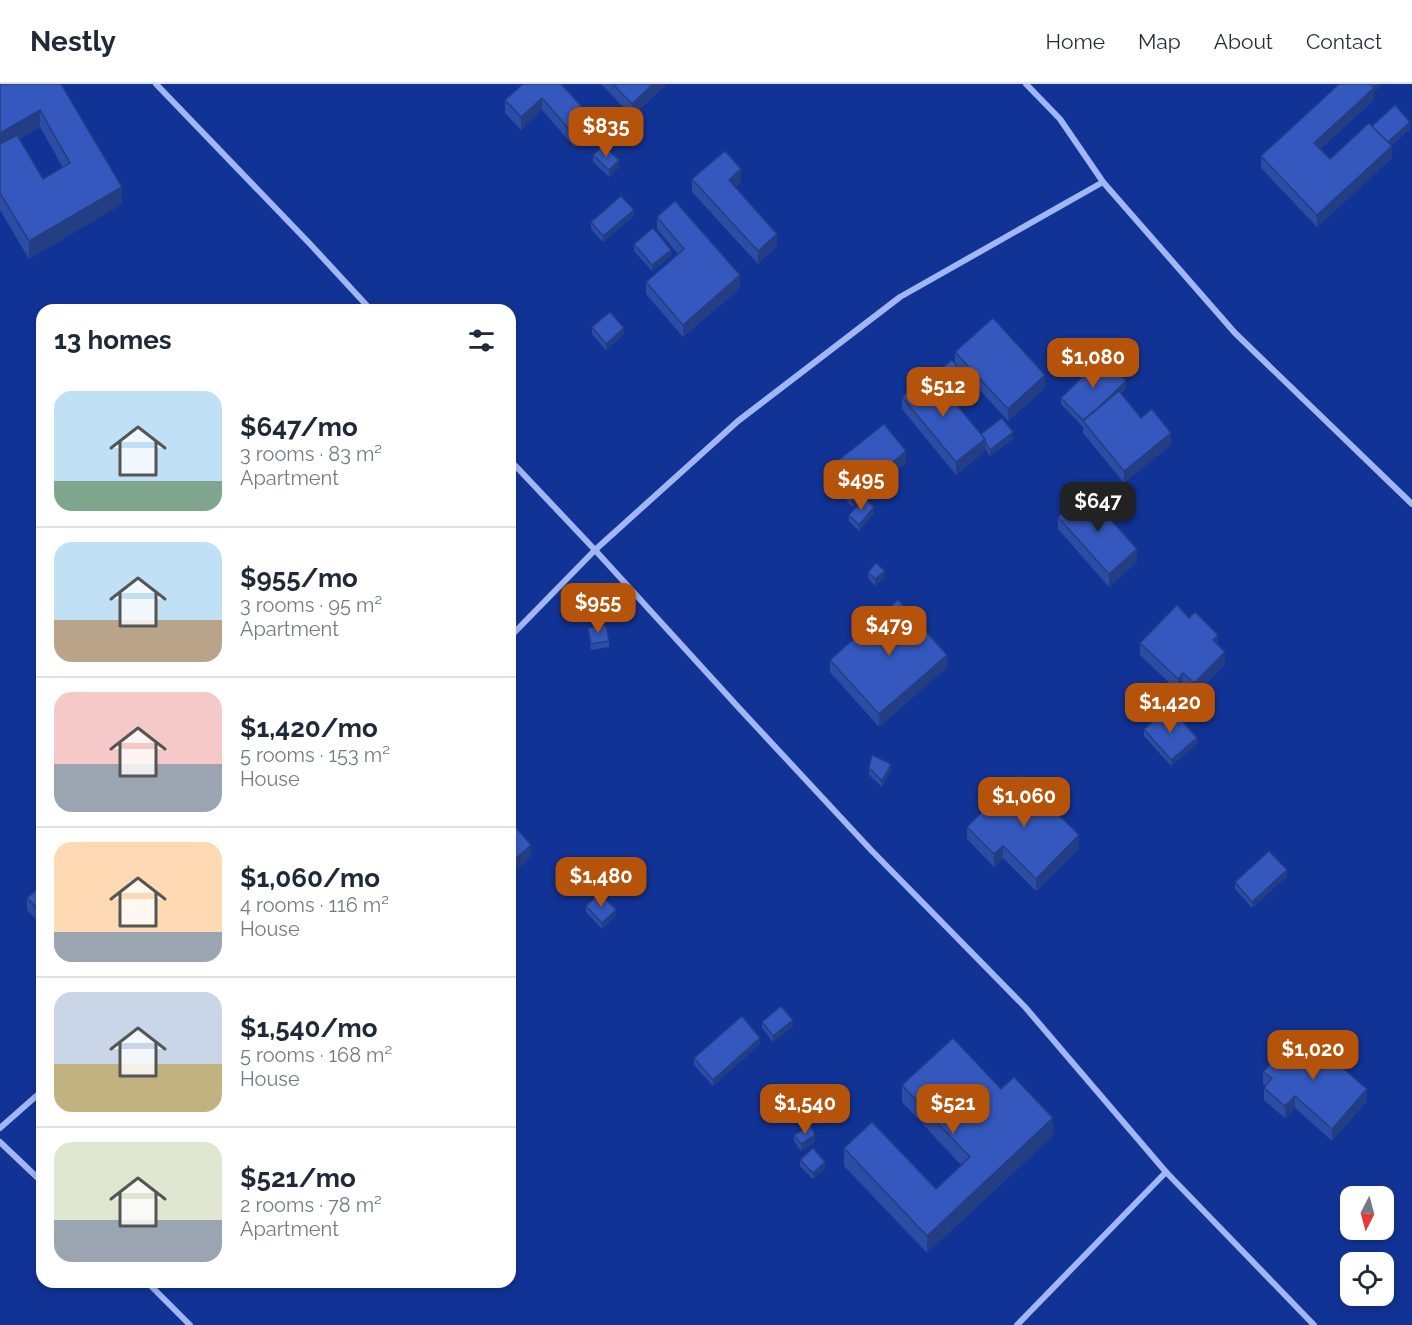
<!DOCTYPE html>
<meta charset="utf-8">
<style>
body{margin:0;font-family:Raleway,sans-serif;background:#f6f6f7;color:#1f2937;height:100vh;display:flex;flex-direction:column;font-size:22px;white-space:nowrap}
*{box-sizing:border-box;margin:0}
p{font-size:20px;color:#747a83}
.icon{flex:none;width:33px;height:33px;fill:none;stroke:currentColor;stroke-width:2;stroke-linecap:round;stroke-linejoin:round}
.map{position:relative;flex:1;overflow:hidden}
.sheet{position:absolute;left:36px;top:220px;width:480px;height:984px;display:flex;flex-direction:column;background:#fff;border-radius:18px;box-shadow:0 3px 9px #0003}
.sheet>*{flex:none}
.needle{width:39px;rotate:186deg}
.controls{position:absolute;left:1340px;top:1102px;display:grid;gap:12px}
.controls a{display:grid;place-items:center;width:54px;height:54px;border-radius:12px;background:#fff;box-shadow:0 3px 9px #0003;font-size:30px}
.price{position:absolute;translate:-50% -51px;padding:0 14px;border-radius:12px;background:#b45309;color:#fff;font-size:20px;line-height:39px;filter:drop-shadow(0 2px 3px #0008)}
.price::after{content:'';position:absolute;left:50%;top:36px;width:18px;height:14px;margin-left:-9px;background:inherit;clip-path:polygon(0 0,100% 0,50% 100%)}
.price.current{background:#222;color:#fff}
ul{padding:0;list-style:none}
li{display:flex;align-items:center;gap:18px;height:150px;padding:0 18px}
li+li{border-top:2px solid #e0e1e3}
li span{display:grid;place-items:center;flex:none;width:168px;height:120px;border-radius:18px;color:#555}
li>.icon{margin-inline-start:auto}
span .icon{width:72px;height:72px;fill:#fffc;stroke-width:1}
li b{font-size:26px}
h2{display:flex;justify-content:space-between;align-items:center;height:72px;padding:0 18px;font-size:26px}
header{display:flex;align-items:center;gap:36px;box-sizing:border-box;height:84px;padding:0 30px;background:#fff;border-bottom:2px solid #e0e1e3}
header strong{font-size:28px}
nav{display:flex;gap:33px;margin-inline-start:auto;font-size:21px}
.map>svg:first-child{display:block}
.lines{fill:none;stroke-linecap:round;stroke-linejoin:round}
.minor{stroke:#a0b7f4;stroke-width:6}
.wall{fill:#2d4ca3;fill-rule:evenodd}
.shaded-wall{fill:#243e84}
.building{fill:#3458bd;stroke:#243e84;stroke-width:1.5}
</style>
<header>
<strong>Nestly</strong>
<nav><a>Home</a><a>Map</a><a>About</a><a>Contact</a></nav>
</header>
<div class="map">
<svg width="1412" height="1241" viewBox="0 0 1412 1241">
<rect width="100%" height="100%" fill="#113396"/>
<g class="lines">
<g class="minor">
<path d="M156,0L311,161L371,226"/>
<path d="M1026,0L1060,35L1103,98L1235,249L1412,420"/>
<path d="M510,376L595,466L739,624L871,766L1025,923L1166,1088L1314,1241"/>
<path d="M510,553L595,466L738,337L900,213L1103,98"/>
<path d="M0,1044L42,1007"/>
<path d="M0,1058L42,1098"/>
<path d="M147,1198L190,1241"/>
<path d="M1017,1241L1166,1088"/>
</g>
</g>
<g class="wall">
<path d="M0,0H61L122,120L29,175L0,126ZM40,43L63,84L43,95L19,55Z"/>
<path d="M523,0L593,48L575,64L542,26L521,46L505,29V16Z"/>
<path d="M601,0H667L632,32Z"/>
<path d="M1339,0H1383L1374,8V16L1320,65L1330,75L1372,42L1410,45L1391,62L1392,74L1317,143L1261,84V72Z"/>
<path d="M593,71L619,83L609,93L593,78Z"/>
<path d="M692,95L741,97L735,103L777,162L758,180L692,108Z"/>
<path d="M634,132L603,158L591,145V138Z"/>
<path d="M657,133L740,204L683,253L646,210V198L678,170L657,145Z"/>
<path d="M634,160L671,172L652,187L634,167Z"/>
<path d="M592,243L624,250L606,266L592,250Z"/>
<path d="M955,268L1045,304L1008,337L956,280L967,301L951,314L981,350L1013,355L990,372L985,364V367L956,391L902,325V313L933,292L955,280Z"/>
<path d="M1126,304L1121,309L1141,334L1171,361L1124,399L1083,349V343L1061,320V314Z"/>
<path d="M906,379L852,423L830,396V383Z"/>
<path d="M874,429L859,447L849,437V431Z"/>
<path d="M1058,433L1137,478L1109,503L1058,445Z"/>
<path d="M868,488L885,493L875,502L868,494Z"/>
<path d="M588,544L609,557V563L591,566Z"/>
<path d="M1140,559L1218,562L1225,580L1194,611L1183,601L1178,607L1140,571Z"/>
<path d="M830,576L947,583L879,643L830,588Z"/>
<path d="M1144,645L1197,660L1171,682L1144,652Z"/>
<path d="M869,684L891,687L882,703L869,691Z"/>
<path d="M967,743L1079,764L1036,807L1003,774L994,783L967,755Z"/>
<path d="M1287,792L1252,824L1235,805V798Z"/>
<path d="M42,800V842L27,826V814Z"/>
<path d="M586,822L616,832L602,845L586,828Z"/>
<path d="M762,938L793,942L773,958L762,944Z"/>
<path d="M760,960L713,1002L694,981V974Z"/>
<path d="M1263,988L1367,1017L1332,1057L1295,1024L1285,1034L1264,1016V1004L1266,1002L1263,1000Z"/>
<path d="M902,1001L1001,1005L1053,1052L927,1169L844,1082V1064L936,1105L961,1081L902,1018Z"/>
<path d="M794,1051L815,1058L801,1067L794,1057Z"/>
<path d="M800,1076L825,1084L813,1095L800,1082Z"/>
</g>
<g class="shaded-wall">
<path d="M653,0H667L632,32V20Z"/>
<path d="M1376,0H1383L1374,8V16L1314,71V59Z"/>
<path d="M542,14V26L521,46V33Z"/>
<path d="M40,26V43L0,66V49Z"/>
<path d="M593,35V48L575,64V52Z"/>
<path d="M1410,38V45L1386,66V60Z"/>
<path d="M1392,62V74L1317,143V131Z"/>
<path d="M619,76V83L609,93V86Z"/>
<path d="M741,85V97L729,109V96Z"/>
<path d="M122,103V120L29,175V157Z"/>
<path d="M634,126V132L603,158V152Z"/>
<path d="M777,150V162L758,180V167Z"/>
<path d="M671,166V172L652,187V181Z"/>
<path d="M740,191V204L683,253V241Z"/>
<path d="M624,244V250L606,266V260Z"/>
<path d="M1045,291V304L1008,337V325Z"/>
<path d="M967,295V301L948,316V310Z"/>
<path d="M1126,297V304L1087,341L1084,338Z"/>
<path d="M1013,348V355L990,372V366Z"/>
<path d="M1171,349V361L1124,399V387Z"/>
<path d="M985,355V367L956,391V378Z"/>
<path d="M906,367V379L852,423V411Z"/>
<path d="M874,423V429L859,447V441Z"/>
<path d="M1137,465V478L1109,503V490Z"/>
<path d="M885,487V493L875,502V495Z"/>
<path d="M1218,551V564L1213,556Z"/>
<path d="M1225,568V580L1194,611V599Z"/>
<path d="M947,571V583L879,643V630Z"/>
<path d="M1183,589V601L1178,607V595Z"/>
<path d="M1197,654V660L1171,682V676Z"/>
<path d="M515,660V672L510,677V664Z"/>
<path d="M891,680V687L882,703V697Z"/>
<path d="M1079,751V764L1036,807V795Z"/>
<path d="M531,761V773L510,792V780Z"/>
<path d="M1003,762V774L994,783V770Z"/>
<path d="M1287,786V792L1252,824V818Z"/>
<path d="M616,826V832L602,845V839Z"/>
<path d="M793,936V942L773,958V952Z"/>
<path d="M760,954V960L713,1002V996Z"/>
<path d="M1367,1005V1017L1332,1057V1045Z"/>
<path d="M1295,1012V1024L1285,1034V1022Z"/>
<path d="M1053,1034V1052L927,1169V1152Z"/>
<path d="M815,1051V1058L801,1067V1060Z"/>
<path d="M825,1078V1084L813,1095V1089Z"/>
</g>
<g class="building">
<path d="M0,0H61L122,103L29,157L0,109V60L17,51L43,95L70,79L40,26L0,49Z"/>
<path d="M523,0H561L593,35L575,52L542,14L521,33L505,16Z"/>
<path d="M613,0H653L632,20Z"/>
<path d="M1339,0H1371L1374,4L1314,59L1330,75L1369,39L1392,62L1317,131L1261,72Z"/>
<path d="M1395,21L1410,38L1388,58L1372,42Z"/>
<path d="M603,61L619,76L609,86L593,71Z"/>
<path d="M725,67L741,85L729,96L777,150L758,167L692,95Z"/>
<path d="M621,112L634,126L603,152L591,138Z"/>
<path d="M675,117L740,191L683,241L646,198L684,165L657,133Z"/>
<path d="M653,144L671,166L652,181L634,160Z"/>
<path d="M610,228L624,244L606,260L592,243Z"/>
<path d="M993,234L1045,291L1008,325L955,268Z"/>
<path d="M1102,273L1126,297L1100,322L1083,336L1061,314Z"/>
<path d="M952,276L967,295L948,310L933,291Z"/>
<path d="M931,290L985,355L956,378L902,313Z"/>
<path d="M1119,307L1141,334L1152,325L1171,349L1124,387L1083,337Z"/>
<path d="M1002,334L1013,348L990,366L985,358V355L981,350Z"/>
<path d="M884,340L906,367L852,411L830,383Z"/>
<path d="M1086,408L1137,465L1109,490L1058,433Z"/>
<path d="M864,414L874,423L859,441L849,431Z"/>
<path d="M876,479L885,487L875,495L868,488Z"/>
<path d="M898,516L947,571L879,630L830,576Z"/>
<path d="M1177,521L1189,534L1195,528L1218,551L1213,556L1225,568L1194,599L1183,589L1178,595L1140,559Z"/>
<path d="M606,541L609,557L591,560L588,544Z"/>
<path d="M1170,623L1197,654L1171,676L1144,645Z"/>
<path d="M510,654L515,660L510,664Z"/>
<path d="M872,671L891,680L882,697L869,684Z"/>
<path d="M1019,691L1079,751L1036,795L1003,762L994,770L967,743Z"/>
<path d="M510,737L531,761L510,780Z"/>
<path d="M1269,767L1287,786L1252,818L1235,798Z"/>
<path d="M42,800V830L27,814Z"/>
<path d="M600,809L616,826L602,839L586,822Z"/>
<path d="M781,922L793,936L773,952L762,938Z"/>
<path d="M742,932L760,954L713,996L694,974Z"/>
<path d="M1300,947L1367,1005L1332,1045L1295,1012L1285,1022L1264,1004L1272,994L1263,988Z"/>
<path d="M953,954L1001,1005L1014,993L1053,1034L927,1152L844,1064L872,1038L936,1105L970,1073L902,1001Z"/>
<path d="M810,1041L815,1051L801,1060L794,1051Z"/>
<path d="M813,1064L825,1078L813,1089L800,1076Z"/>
</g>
</svg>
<div class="controls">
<a><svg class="needle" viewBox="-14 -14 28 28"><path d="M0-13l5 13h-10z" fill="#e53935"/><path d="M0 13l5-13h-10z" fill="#747a83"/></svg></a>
<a><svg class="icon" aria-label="locate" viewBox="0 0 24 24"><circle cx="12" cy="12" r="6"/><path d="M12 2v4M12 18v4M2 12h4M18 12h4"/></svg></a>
</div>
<b class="price" style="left:606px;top:74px">$835</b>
<b class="price" style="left:1093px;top:305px">$1,080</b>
<b class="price" style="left:943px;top:334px">$512</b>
<b class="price" style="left:861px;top:427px">$495</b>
<b class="price current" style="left:1098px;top:449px">$647</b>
<b class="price" style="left:598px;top:550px">$955</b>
<b class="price" style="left:889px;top:573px">$479</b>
<b class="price" style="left:1170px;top:650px">$1,420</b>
<b class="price" style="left:1024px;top:744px">$1,060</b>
<b class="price" style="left:601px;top:824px">$1,480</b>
<b class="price" style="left:1313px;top:997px">$1,020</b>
<b class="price" style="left:805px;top:1051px">$1,540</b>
<b class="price" style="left:953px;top:1051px">$521</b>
<section class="sheet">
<h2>13 homes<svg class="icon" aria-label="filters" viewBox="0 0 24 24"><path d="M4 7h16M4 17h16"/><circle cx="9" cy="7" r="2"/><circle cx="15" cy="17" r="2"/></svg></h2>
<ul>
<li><span style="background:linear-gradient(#bfe0f5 75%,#7fa58c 0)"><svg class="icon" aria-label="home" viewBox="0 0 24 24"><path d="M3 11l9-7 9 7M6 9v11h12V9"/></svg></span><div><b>$647/mo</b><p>3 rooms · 83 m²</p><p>Apartment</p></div></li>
<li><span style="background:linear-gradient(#bfe0f5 65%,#b9a48a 0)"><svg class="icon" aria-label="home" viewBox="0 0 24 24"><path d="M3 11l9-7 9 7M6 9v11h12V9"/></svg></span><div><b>$955/mo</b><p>3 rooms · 95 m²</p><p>Apartment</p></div></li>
<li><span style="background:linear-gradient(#f6c9c9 60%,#9aa5b1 0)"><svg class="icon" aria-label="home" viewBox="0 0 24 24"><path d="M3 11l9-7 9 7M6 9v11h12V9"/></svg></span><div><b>$1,420/mo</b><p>5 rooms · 153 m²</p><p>House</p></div></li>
<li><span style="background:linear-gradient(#ffd9b3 75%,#9aa5b1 0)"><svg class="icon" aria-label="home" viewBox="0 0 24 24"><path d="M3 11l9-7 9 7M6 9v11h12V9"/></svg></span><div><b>$1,060/mo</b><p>4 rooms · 116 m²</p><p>House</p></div></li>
<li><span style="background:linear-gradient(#c9d6e8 60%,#c2b280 0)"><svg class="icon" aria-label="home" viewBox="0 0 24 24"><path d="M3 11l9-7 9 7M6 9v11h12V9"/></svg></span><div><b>$1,540/mo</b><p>5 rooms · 168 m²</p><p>House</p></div></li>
<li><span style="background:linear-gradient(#dfe7d0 65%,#9aa5b1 0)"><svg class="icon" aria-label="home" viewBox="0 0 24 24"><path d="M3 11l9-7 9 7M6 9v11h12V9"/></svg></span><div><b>$521/mo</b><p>2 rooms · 78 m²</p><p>Apartment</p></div></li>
</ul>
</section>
</div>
